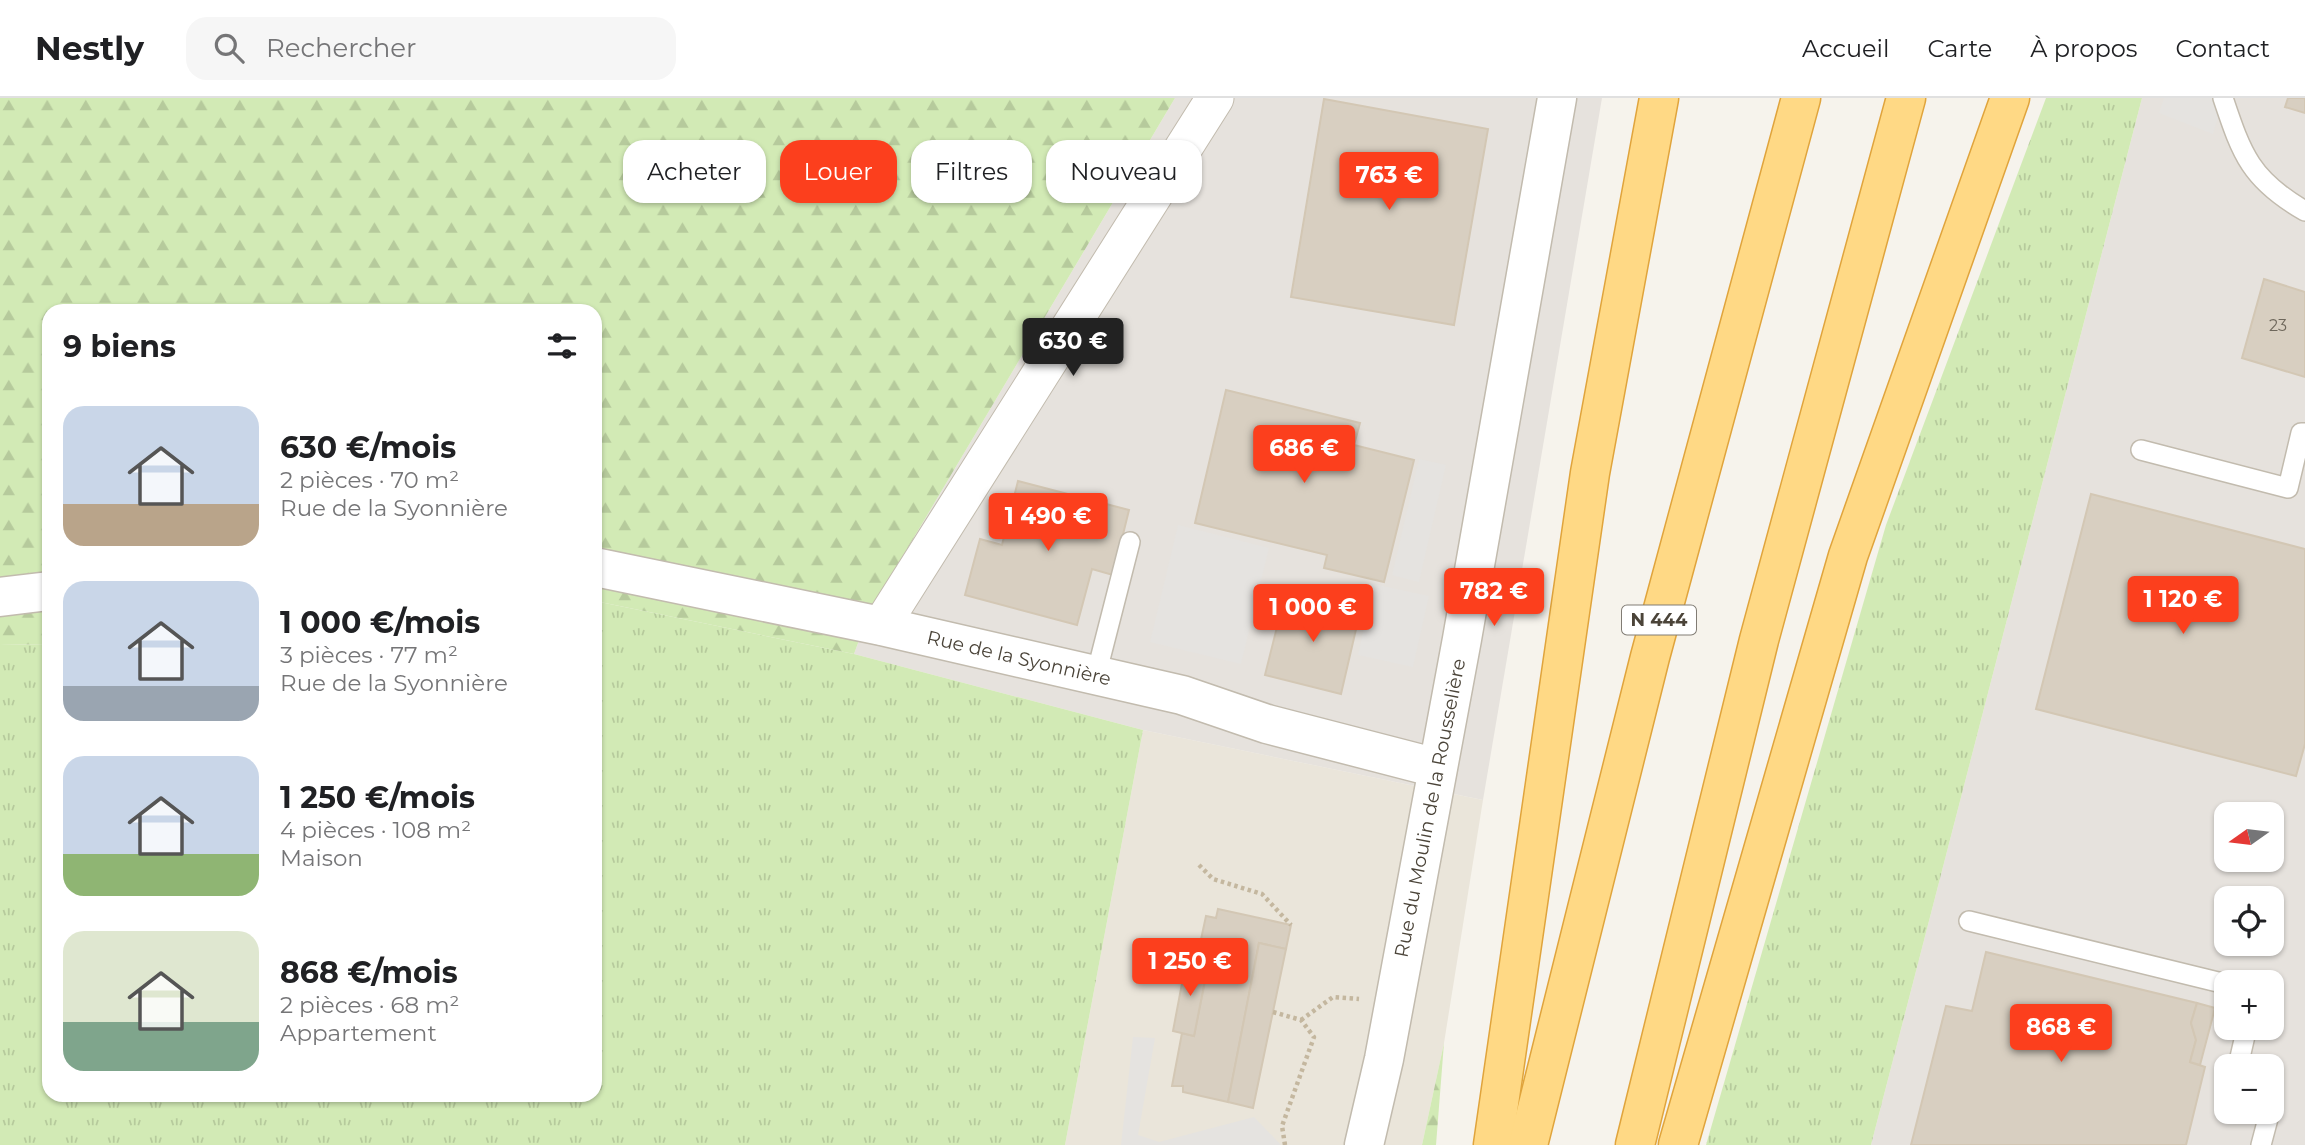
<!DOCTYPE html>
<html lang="fr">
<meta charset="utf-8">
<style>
body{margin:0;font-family:Montserrat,sans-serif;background:#f6f6f6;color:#202124;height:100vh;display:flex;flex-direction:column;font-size:26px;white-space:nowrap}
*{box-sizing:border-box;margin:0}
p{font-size:23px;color:#757577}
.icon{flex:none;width:38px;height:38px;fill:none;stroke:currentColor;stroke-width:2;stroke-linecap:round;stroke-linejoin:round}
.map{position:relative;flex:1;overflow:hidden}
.panel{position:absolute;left:42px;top:206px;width:560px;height:798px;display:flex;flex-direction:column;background:#fff;border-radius:21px;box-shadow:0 2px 5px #0004}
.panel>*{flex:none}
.banner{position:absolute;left:623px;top:42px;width:665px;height:63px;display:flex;gap:14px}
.needle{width:46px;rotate:256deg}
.fabs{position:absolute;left:2214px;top:704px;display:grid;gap:14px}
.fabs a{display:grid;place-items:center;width:70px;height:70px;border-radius:14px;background:#fff;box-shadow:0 2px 5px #0004;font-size:35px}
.price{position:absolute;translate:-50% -60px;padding:0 16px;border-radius:7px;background:#fc3f1d;color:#fff;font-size:23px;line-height:46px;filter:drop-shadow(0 2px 4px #0008)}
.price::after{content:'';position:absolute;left:50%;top:42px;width:21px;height:16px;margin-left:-10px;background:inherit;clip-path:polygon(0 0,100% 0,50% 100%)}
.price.active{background:#222;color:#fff}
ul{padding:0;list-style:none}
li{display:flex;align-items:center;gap:21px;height:175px;padding:0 21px}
li span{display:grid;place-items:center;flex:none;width:196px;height:140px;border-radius:21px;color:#555}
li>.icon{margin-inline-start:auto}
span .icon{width:84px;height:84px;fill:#fffc;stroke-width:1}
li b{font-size:30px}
h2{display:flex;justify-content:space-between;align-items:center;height:84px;padding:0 21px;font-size:30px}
.chip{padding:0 24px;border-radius:21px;background:#fff;box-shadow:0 2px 5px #0004;font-size:24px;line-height:63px}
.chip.active{background:#fc3f1d;color:#fff}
header{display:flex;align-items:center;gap:42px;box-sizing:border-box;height:98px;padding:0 35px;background:#fff;border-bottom:2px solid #e0e0e0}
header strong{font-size:33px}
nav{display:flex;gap:38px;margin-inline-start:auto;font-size:24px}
.search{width:490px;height:63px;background:#f6f6f6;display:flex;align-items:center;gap:18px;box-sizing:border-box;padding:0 24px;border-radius:21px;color:#757577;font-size:26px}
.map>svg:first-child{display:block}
.residential{fill:#eae5da}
.industrial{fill:#e6e2dd;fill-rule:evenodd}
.grass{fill:url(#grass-tufts)}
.forest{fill:url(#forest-firs)}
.parking{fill:#e5e3e0}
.building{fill:#d8cfc1;stroke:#d3c7b4;stroke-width:2}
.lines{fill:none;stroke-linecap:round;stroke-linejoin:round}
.service-casing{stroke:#c2bbae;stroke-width:22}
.minor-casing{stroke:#c2bbae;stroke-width:39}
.tertiary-casing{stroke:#c2bbae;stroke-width:41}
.trunk-casing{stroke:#e0a43c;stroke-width:41}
.path{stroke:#c4b79f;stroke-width:4.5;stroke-dasharray:3.5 3.5;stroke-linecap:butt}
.service{stroke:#fff;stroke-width:19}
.minor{stroke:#fff;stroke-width:37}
.tertiary{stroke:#fff;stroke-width:38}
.trunk{stroke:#ffd985;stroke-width:38}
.labels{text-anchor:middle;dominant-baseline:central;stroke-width:5;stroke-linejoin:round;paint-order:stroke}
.number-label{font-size:16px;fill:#6e675b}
.shield{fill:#fff;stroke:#817c74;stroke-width:2}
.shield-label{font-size:18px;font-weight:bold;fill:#4b4439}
.street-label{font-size:19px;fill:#4b4439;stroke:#fff}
</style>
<header>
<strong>Nestly</strong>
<div class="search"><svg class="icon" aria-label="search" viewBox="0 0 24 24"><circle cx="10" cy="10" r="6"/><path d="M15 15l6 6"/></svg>Rechercher</div>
<nav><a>Accueil</a><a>Carte</a><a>À propos</a><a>Contact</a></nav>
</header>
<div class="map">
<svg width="2305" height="1047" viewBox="0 0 2305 1047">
<defs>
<pattern id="grass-tufts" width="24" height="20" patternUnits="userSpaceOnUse" patternTransform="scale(1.75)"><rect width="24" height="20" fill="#d2eab5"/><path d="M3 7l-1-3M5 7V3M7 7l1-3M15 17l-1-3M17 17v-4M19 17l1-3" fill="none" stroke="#b6ca9c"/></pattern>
<pattern id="forest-firs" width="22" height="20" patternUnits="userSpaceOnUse" patternTransform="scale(1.75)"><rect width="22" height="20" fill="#d2eab5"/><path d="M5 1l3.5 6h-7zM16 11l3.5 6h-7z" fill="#b6ca9c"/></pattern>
</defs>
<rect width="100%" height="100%" fill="#f6f3ec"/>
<path class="residential" d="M1143,632L1483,702L1444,945L1422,1047H1065Z"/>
<g class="industrial">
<path d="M1175,0H1602L1483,702L1143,632L854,556L869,515Z"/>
<path d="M2142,0H2305V1047H1871ZM2226,716H2272V761H2226ZM2226,800H2272V845H2226ZM2226,884H2272V929H2226ZM2226,968H2272V1013H2226Z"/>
</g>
<g class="grass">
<path d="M2046,0H2142L1871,1047H1706L1886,427Z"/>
<path d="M595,503L854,556L1143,632L1065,1047H0V547L49,546V998H595Z"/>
</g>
<g class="forest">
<path d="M0,0H1175L869,515L854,556L595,503V214H49V546L0,547Z"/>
<path d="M1444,945L1436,1047H1422Z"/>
</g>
<g class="parking">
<path d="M2164,0H2224L2213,36L2159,15Z"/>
<path d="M1419,361L1446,367L1419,484L1392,477Z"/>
<path d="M1178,427L1269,450L1241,566L1150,544Z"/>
<path d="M1373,486L1429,498L1413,569L1358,557Z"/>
<path d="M1133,939L1155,940L1138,1037L1159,1044L1254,1019L1281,1047H1121Z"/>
</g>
<g class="building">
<path d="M2288,0H2305V15L2285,9Z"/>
<path d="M1324,1L1488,31L1454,227L1291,199Z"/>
<path d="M2264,181L2305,194V279L2242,260Z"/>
<path d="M1226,292L1360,325L1354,347L1414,362L1384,484L1324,470L1327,457L1195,425Z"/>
<path d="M1018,383L1129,412L1113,477L1092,471L1077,527L965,497L980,441L1002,447Z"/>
<path d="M2091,396L2305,451V646L2296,678L2036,611Z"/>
<path d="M1285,497L1360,514L1341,596L1265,577Z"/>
<path d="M1218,811L1291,827L1286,851L1259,845L1228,1004L1183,994V988H1172L1182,935L1194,938L1208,867L1196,865L1206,818L1216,820Z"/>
<path d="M1259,845L1286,851L1253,1010L1228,1004Z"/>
<path d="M1986,854L2197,905L2191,925L2196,942L2190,964L2205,969L2186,1047H1911L1946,908L1972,913Z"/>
<path d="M1186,864L1208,867L1194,938L1173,933Z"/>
<path d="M2197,905L2215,910L2200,967L2190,964L2196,942L2191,925Z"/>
</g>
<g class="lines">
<defs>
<g id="service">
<path d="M2223,0C2242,57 2251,82 2305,113"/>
<path d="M2141,352L2288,390L2301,335H2305"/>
<path d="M1096,577L1130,444"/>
<path d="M1969,823L2226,886"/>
<path d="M2238,968L2247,929"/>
<path d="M2261,1047L2270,1013"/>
</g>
<path id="minor" d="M881,528L1215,0"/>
<g id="tertiary">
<path d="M595,469L881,528L1182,597L1267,626L1437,670"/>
<path d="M0,499L49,493"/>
<path d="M1364,1047L1384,961L1462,541L1557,0"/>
</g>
<g id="trunk">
<path d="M1493,1047L1590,375L1659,0"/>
<path d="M1528,1047L1650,559L1801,0"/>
<path d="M1635,1047L1759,542L1906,0"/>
<path d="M1678,1047L1848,458L2010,0"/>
</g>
</defs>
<use href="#service" class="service-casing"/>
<use href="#minor" class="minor-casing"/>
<use href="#tertiary" class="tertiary-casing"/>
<use href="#trunk" class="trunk-casing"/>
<g class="path">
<path d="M1199,767L1213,781L1262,796L1291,827"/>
<path d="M1273,914L1301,922L1314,939L1282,1028L1285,1047"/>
<path d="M1301,922L1333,899L1359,901"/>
</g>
<use href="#service" class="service"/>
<use href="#minor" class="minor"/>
<use href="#tertiary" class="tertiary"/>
<use href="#trunk" class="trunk"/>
</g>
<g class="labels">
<g class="number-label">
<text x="2278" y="227">23</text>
</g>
<rect class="shield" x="1622" y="507.5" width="74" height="29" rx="5"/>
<g class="shield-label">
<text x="1659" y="522">N 444</text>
</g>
<g class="street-label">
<text transform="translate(1019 560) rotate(13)">Rue de la Syonnière</text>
<text transform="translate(1430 710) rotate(-79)">Rue du Moulin de la Rousselière</text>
</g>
</g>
</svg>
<div class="fabs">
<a><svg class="needle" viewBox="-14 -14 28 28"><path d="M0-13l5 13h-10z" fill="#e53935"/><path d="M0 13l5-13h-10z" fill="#757577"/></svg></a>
<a><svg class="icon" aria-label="locate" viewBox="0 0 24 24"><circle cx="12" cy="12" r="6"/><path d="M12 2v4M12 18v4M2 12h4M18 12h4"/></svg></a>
<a>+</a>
<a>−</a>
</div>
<b class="price" style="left:1389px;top:114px">763 €</b>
<b class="price active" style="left:1073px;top:280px">630 €</b>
<b class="price" style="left:1304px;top:387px">686 €</b>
<b class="price" style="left:1048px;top:455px">1 490 €</b>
<b class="price" style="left:1494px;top:530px">782 €</b>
<b class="price" style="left:2183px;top:538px">1 120 €</b>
<b class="price" style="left:1313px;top:546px">1 000 €</b>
<b class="price" style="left:1190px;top:900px">1 250 €</b>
<b class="price" style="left:2061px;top:966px">868 €</b>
<div class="banner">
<a class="chip">Acheter</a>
<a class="chip active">Louer</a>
<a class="chip">Filtres</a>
<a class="chip">Nouveau</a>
</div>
<section class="panel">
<h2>9 biens<svg class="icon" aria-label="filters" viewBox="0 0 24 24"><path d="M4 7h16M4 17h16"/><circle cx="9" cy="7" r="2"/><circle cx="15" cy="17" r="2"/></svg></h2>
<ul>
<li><span style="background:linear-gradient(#c9d6e8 70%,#b9a48a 0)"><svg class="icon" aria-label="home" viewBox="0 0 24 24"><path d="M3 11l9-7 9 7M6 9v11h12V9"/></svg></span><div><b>630 €/mois</b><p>2 pièces · 70 m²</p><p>Rue de la Syonnière</p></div></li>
<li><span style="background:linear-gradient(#c9d6e8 75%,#9aa5b1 0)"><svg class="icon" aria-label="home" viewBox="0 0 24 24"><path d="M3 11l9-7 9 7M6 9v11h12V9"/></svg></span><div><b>1 000 €/mois</b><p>3 pièces · 77 m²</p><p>Rue de la Syonnière</p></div></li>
<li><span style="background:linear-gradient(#c9d6e8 70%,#8fb573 0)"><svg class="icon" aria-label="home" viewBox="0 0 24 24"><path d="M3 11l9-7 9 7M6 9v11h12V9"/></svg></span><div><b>1 250 €/mois</b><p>4 pièces · 108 m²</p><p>Maison</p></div></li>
<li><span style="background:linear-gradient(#dfe7d0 65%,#7fa58c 0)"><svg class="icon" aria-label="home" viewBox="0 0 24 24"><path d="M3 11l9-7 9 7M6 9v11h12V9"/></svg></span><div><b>868 €/mois</b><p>2 pièces · 68 m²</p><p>Appartement</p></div></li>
</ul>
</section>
</div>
